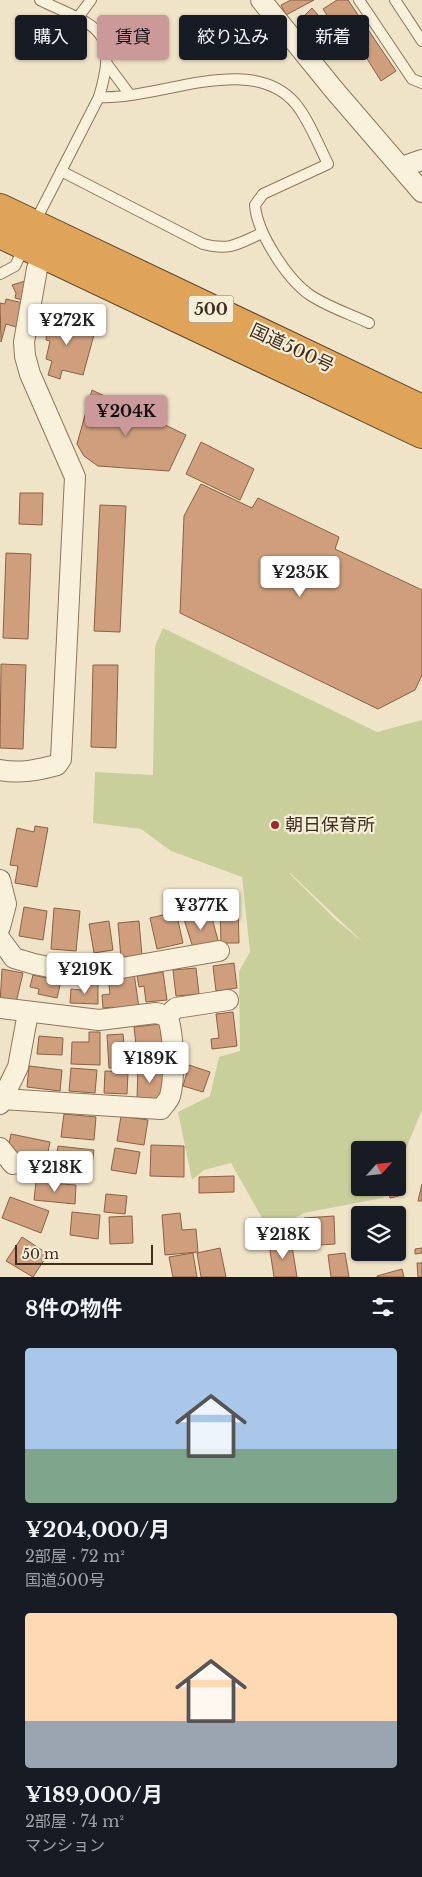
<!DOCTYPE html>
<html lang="ja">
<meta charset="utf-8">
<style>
body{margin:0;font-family:"Libre Baskerville","Noto Sans JP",serif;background:#20242c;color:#f1f3f6;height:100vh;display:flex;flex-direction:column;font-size:19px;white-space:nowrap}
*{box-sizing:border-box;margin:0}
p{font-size:16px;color:#9ea1a6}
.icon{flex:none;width:28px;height:28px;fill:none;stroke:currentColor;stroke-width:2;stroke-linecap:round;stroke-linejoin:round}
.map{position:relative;height:1277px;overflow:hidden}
.side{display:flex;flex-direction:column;background:#171b24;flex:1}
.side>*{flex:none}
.hud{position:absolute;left:15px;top:15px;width:392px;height:45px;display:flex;gap:10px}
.needle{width:32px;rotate:63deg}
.buttons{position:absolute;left:351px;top:1141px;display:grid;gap:10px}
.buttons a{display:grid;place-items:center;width:55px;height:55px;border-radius:5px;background:#171b24;box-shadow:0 1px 4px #0004;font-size:25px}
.scale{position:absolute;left:15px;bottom:12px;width:138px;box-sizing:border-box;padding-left:5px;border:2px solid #3d2e20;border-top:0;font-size:14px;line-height:18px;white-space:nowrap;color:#3d2e20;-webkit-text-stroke:4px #f7eed8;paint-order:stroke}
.price{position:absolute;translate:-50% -42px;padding:0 11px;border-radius:5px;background:#fff;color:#222;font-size:16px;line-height:32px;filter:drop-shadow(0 1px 2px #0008)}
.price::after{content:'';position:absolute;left:50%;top:30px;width:15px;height:11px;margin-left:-8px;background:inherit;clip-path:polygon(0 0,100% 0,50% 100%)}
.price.on{background:#cc999b;color:#111}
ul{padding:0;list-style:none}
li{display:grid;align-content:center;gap:10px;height:265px;padding:0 25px}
li span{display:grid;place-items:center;height:155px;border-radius:5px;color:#555}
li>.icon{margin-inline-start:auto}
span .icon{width:90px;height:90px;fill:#fffc;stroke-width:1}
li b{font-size:21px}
h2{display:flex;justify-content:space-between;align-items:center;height:60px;padding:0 25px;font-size:21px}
.pill{padding:0 18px;border-radius:5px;background:#171b24;box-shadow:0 1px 4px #0004;font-size:18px;line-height:45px}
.pill.on{background:#cc999b;color:#111}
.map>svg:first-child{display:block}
.green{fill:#c9cf9b;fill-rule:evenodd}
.building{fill:#cf9f7d;stroke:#8d5f41}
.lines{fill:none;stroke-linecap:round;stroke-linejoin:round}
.lane-casing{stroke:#8d765c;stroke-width:12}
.street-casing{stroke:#8d765c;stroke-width:22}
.highway-casing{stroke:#5b4430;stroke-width:30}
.lane{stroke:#faf1dc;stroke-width:10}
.street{stroke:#faf1dc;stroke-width:20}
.highway{stroke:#e0a458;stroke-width:28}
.poi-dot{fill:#9e2a2b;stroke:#f7eed8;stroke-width:2}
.labels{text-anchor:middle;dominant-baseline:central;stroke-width:4.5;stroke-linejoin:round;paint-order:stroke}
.shield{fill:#f7eed8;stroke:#756857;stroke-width:1}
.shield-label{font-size:16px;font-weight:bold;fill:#3d2e20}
.street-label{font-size:18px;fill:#3d2e20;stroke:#f7eed8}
.poi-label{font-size:18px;fill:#3d2e20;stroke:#f7eed8;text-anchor:start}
</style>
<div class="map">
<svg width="422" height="1277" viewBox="0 0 422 1277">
<rect width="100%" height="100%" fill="#f0e4c8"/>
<path class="green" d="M163,628L377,732L422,720V1110L398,1168V1150H360V1188H388L383,1198L304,1213L270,1232L231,1163L204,1170L192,1180L178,1112L210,1096L219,1057L240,1051L239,971L250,952L242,877L171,851L141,829L93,823L95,772L153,775L155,646ZM289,873H290L364,943L335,919Z"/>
<g class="building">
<path d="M291,0H314L286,15L281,5Z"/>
<path d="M337,0H348L396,71L381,81L359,46L351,52L323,9Z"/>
<path d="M312,8L329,28L321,35L304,16Z"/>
<path d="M32,279L26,301L15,298L16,293L12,285Z"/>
<path d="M6,299L27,304L20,328L6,324L1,342L0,303L5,304Z"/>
<path d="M55,311L62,313L68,322L95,331L83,375L62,370L60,379L48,375L52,361L46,359L50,341L46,340L48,316Z"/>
<path d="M92,390L186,435L169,471L98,466L84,456L77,444Z"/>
<path d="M201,442L254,469L240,500L186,474Z"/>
<path d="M201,484L252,508L258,498L339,537L335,549L422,590V675L415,690L378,709L180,613L184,516Z"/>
<path d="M20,493H43L42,525L19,524Z"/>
<path d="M100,505L126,506L120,632L94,631Z"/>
<path d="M6,553L31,554L28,639L3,638Z"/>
<path d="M1,664L26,665L23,749L0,748Z"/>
<path d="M93,665H118L116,748L91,747Z"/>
<path d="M35,826L48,828L37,887L15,883L18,866L10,865L17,828L34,832Z"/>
<path d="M24,907L47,911L43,940L19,936Z"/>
<path d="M220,907H238L239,943H221Z"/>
<path d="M54,908L80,911L76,951L51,949Z"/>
<path d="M200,911L202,921L212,918L219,944L194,951L183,916Z"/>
<path d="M176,912L183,943L157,949L150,918Z"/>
<path d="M109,921L113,950L94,953L89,924Z"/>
<path d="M139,921L142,956L121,958L118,923Z"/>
<path d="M234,963L237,988L216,991L213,966Z"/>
<path d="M196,968L199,994L176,996L173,970Z"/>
<path d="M2,969L23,973L15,1007L0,1003Z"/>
<path d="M163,972L167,1000L146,1002L144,986L139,987L137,976Z"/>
<path d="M134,973L139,1008L114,1012L113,1007L103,1008L102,995L110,994L108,976Z"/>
<path d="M33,975L61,981L57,998L38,994L39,989L30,987Z"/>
<path d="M82,984H98V1004L70,1003L71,989L82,990Z"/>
<path d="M233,1012L237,1046L212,1049L211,1039L219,1038L216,1014Z"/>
<path d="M160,1024L164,1062L138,1064L134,1027Z"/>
<path d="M89,1032H100V1065L71,1064L72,1042H89Z"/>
<path d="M123,1034L126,1067L109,1068L107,1035Z"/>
<path d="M39,1036L63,1038L62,1055L37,1054Z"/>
<path d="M189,1065L210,1072L203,1092L183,1086Z"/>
<path d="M29,1066L62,1070L60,1091L27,1087Z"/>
<path d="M138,1067L163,1068L162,1100L137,1099Z"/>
<path d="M71,1068L97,1070L95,1093L69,1091Z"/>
<path d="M105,1071L128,1072L127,1094L104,1093Z"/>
<path d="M64,1114L96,1117L94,1140L61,1137Z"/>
<path d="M121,1116L148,1120L144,1145L117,1141Z"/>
<path d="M11,1134L50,1142L46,1161L7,1153Z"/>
<path d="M151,1145L184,1146V1177L150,1176Z"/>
<path d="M58,1146L94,1150L91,1171L55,1167Z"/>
<path d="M115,1148L140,1152L136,1174L111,1170Z"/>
<path d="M234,1176V1192L199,1193V1177Z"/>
<path d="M36,1182L76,1185L75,1204L34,1200Z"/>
<path d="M422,1184V1201H418Z"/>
<path d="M398,1186L399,1196L390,1198L388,1188Z"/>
<path d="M106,1194L127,1196L125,1214L104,1212Z"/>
<path d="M10,1197L49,1211L41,1233L2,1218Z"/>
<path d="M72,1212L100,1215L98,1239L70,1235Z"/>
<path d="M180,1213L182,1230L196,1229L198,1252L165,1255L162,1215Z"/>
<path d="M132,1216L133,1243L110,1244L109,1217Z"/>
<path d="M334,1216L335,1244L306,1246L304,1218Z"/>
<path d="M360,1218V1241H357L354,1219Z"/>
<path d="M22,1237L48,1254L33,1277L6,1261Z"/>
<path d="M291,1240L297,1277H274L269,1244Z"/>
<path d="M220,1248L226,1277H201L197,1253Z"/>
<path d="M422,1248V1253L415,1254V1249Z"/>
<path d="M370,1252H390V1253L370,1256Z"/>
<path d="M193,1253L197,1277H173L169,1257Z"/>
<path d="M345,1253L349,1277H331L328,1255Z"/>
<path d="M417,1263H422V1277H418Z"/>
<path d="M402,1269L404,1277H377V1276Z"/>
</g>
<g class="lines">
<defs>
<g id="lane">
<path d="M359,0L412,79L422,83"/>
<path d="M395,0L422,41"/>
<path d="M79,16L91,0"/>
<path d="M107,64L130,95"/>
<path d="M99,97C157,101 250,51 295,103C309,120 318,144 328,164L263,194L255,205C257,233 287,279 310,295C328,307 350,314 369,323"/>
<path d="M61,171L203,244C230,251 238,244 262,233"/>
<path d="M35,222L99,97C120,26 95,27 40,0"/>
<path d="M0,274L15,266L24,247"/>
</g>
<g id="street">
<path d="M261,0L335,91L422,192"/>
<path d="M402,167L422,160"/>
<path d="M0,770C20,774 38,770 57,765L61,759L75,477L30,374L25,356L24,342L37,269L48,242"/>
<path d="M0,880L6,904L0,927"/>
<path d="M0,939L14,958L34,964L69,971L116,969L219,951"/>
<path d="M0,1008L99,1020L156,1013L167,1016C174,1031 175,1079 170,1096C169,1100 164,1105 161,1109L2,1099"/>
<path d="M167,1016L176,1008L228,1000"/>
<path d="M0,1104L18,1067L28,1013"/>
<path d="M0,1148L13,1164"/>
</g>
<g id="highway">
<path d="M0,208L422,409"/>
<path d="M0,234L422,434"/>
</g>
</defs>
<use href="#lane" class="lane-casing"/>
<use href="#street" class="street-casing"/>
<use href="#highway" class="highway-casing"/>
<use href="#lane" class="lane"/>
<use href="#street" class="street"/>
<use href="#highway" class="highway"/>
</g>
<circle class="poi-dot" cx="275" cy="825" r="5"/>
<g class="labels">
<rect class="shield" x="188.5" y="295.5" width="45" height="27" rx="4"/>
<g class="shield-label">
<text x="211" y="309">500</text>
</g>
<g class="street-label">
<text transform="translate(292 348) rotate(25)">国道500号</text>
</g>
<g class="poi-label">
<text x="285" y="825">朝日保育所</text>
</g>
</g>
</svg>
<div class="buttons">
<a><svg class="needle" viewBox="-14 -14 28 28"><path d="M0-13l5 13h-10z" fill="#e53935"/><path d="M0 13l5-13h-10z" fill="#9ea1a6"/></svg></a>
<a><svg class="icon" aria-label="layers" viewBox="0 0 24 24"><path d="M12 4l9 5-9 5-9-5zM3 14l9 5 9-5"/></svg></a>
</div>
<div class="scale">50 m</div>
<b class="price" style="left:67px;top:346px">¥272K</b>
<b class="price on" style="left:126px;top:437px">¥204K</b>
<b class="price" style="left:300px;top:598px">¥235K</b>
<b class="price" style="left:201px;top:931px">¥377K</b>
<b class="price" style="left:85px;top:995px">¥219K</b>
<b class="price" style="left:150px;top:1084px">¥189K</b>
<b class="price" style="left:55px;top:1193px">¥218K</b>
<b class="price" style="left:283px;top:1260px">¥218K</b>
<div class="hud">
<a class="pill">購入</a>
<a class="pill on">賃貸</a>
<a class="pill">絞り込み</a>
<a class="pill">新着</a>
</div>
</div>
<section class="side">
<h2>8件の物件<svg class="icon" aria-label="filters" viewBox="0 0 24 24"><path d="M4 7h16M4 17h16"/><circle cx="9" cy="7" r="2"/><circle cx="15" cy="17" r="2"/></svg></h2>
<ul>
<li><span style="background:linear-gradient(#a9c7e8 65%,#7fa58c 0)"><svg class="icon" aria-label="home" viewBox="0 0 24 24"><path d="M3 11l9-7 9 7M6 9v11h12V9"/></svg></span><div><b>¥204,000/月</b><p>2部屋 · 72 m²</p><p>国道500号</p></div></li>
<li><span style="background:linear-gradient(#ffd9b3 70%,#9aa5b1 0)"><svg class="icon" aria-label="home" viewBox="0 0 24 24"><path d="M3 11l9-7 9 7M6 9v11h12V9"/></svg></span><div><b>¥189,000/月</b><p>2部屋 · 74 m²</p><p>マンション</p></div></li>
</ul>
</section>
